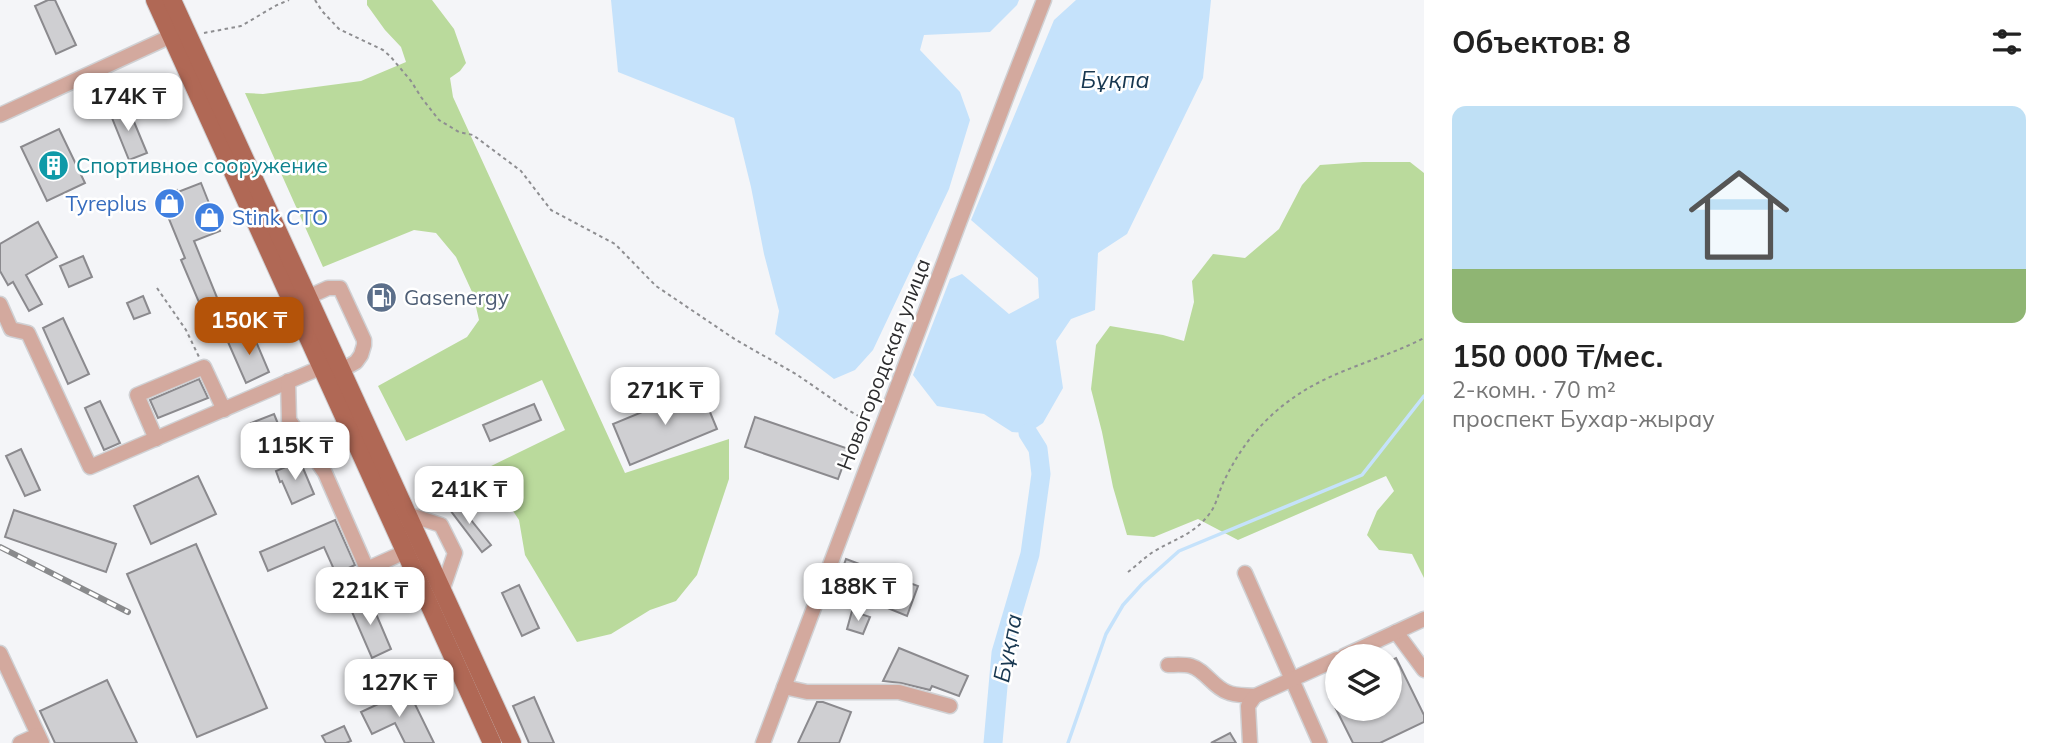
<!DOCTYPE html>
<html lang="ru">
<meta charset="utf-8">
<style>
body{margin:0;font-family:Mulish,sans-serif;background:#f6f6f6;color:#222;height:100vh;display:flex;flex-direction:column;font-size:26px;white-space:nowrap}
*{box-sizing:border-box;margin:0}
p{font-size:23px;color:#767676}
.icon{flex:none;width:38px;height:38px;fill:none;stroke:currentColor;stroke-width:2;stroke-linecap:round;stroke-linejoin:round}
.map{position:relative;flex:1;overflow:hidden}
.panel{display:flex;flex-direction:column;background:#fff;width:630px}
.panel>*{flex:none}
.tools{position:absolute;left:1325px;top:644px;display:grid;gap:14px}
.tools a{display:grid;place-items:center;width:77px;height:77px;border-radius:50%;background:#fff;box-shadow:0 2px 5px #0004;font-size:35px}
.price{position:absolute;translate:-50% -60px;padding:0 16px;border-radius:14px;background:#fff;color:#222;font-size:23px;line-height:46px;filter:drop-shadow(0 2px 4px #0008)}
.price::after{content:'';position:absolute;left:50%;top:42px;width:21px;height:16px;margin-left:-10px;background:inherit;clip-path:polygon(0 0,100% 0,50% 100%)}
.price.active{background:#b45309;color:#fff}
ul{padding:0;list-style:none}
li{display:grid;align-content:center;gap:14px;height:371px;padding:0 28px}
li span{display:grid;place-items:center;height:217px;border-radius:14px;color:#555}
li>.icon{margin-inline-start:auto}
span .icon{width:126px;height:126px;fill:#fffc;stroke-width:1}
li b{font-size:30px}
h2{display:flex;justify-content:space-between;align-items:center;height:84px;padding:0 28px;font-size:30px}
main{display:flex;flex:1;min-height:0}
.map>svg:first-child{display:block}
.green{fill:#bada9c}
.water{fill:#c5e2fb}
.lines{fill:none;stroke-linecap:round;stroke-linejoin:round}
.stream{stroke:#c5e2fb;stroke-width:3.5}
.river{stroke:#c5e2fb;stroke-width:19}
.building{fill:#cfcfd2;stroke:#8b8a8e;stroke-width:2}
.minor-casing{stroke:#d0d1d4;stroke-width:17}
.major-casing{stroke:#d0d1d4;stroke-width:20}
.path{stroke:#8e8e91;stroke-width:2;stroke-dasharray:3.5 3.5;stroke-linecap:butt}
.minor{stroke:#d3a99e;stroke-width:14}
.major{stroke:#b06855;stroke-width:18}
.rail-casing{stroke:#898a8c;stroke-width:6}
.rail{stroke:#fff;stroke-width:3.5;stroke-dasharray:10;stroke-linecap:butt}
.labels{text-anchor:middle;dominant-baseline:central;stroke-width:5;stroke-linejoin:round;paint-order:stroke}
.culture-label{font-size:21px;fill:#0d838f;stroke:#fff;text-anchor:start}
.shop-label{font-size:21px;fill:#366cbe;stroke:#fff;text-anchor:end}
.service-label{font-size:21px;fill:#4e5e75;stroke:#fff;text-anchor:start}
.street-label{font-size:21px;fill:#2d2d2f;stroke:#fff}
.water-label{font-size:23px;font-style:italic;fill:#173750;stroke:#fff}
</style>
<main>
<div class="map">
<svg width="1424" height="743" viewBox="0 0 1424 743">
<rect width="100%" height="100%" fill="#f4f5f8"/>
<g class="green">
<path d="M367,0H432L454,29L466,63L460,71L450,78L453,97L625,473L729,439V479L697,575L676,601L650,610L611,634L577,642L525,555L519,520L485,469L565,430L542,380L406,441L378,386L467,337L479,320L473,294L456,257L436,233L414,230L323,267L245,93L263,94L361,81L406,62L401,47L385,30L367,5Z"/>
<path d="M1363,162H1410L1424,173V578L1412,554L1379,550L1367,535L1377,511L1394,491L1386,476L1238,540L1198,519L1154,537L1127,535L1113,487L1102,432L1091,389L1096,345L1110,326L1163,335L1184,341L1194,302L1192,281L1213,254L1245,258L1279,229L1302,185L1320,165Z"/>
</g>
<g class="water">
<path d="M611,0H1019L1017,5L990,32L924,35L920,50L960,92L970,120L949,189L873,350L855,370L834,379L775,334L779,311L764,254L751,187L734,118L618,72Z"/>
<path d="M1076,0H1211L1203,78L1127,234L1098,253L1095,310L1071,319L1056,341L1063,388L1043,423L1028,433L1012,432L984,414L937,406L913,375L950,279L962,274L1009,314L1039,298L1038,278L971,220L1054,20Z"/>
</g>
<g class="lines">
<path class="stream" d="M1068,743L1106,634L1123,605L1142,584L1179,551L1362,475L1424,396"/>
<path class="river" d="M993,743L1001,653L1030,554L1041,474L1038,449L1028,433"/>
</g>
<g class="building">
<path d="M48,0H55L76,45L56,54L35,6Z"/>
<path d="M127,105L147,153L129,160L110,113Z"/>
<path d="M59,129L85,183L47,201L21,147Z"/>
<path d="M201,183L220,231L194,241L218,300L201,307L181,260L185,258L160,197L177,190L178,192Z"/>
<path d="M38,222L57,257L26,275L42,304L29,311L13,282L8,285L0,271V244Z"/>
<path d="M83,256L92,277L69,287L60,266Z"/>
<path d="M143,296L150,313L134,319L127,303Z"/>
<path d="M63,318L89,374L68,384L43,328Z"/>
<path d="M252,332L269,372L246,383L228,342Z"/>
<path d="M199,379L208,398L158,418L150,400Z"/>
<path d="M700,388L717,429L630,465L613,424Z"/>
<path d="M100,401L120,443L104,450L85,408Z"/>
<path d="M534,404L541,420L490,441L483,425Z"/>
<path d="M274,414L285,441L262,450L251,423Z"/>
<path d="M755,417L849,449L838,479L745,447Z"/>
<path d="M21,449L40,490L25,496L6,456Z"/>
<path d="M300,461L314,494L292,504L282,481L280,482L276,471Z"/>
<path d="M198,476L216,514L151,544L134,506Z"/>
<path d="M455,500L491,545L482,552L447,506Z"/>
<path d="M14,510L116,544L106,572L5,537Z"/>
<path d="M335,520L355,565L336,574L324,547L268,571L260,552Z"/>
<path d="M196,544L267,708L197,737L127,574Z"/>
<path d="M846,559L918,586L907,616L836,587Z"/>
<path d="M519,585L539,628L522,636L502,593Z"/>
<path d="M368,595L391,649L372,658L349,605Z"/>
<path d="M852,611L870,617L863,634L847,629Z"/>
<path d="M899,648L968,676L959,696L932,686L930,690L901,683L883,681Z"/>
<path d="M1396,658L1424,715V722L1380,743H1353L1336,709H1390V661Z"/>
<path d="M107,680L137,743H55L40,711Z"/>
<path d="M408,690L434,743H405L395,723L372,734L361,712Z"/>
<path d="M534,697L554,743H529L513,706Z"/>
<path d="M817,702H823L851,712L839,743H798Z"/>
<path d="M344,726L351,741L346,743H326L322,736Z"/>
<path d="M1230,733L1236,743H1211Z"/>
</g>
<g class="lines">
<defs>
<g id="minor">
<path d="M0,115L180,32"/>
<path d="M308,297L328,288H340L364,340V345L361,355L356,362L342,370"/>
<path d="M0,304L11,329L28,333L90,467L322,367"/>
<path d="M288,381L289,420L325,473L367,569L405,552"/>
<path d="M156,439L137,395L204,367L224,410"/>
<path d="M407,514L441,525L455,553L442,591"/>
<path d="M1245,573L1320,743"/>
<path d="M1396,632L1424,670"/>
<path d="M0,653L42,743"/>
<path d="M1344,656L1424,619"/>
<path d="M1168,665C1175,665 1184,664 1191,666C1205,670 1213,687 1227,692C1235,696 1246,695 1255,696"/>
<path d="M784,687L807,692H899L950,706"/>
<path d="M20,743L38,735"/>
<path d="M763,743L1009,90L1044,0"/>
<path d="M1250,743L1248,706L1255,696L1337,659"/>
</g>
<g id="major">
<path d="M155,0L492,743"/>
<path d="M172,0L512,743"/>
</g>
</defs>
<use href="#minor" class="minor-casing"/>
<use href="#major" class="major-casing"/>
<g class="path">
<path d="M315,0L322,11L339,29L383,50L390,56L411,81L421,97L439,120L459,132L473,135L521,171L551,210L615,244L656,286L736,340L796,374L848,410L871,423"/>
<path d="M204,33L241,26L277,5L289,0"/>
<path d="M157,288L186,330L199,357"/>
<path d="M1128,572C1136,566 1144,558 1153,552C1174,539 1194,535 1210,513C1217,504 1219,490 1225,479C1241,446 1263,419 1293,398C1332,370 1381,360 1424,338"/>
</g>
<use href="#minor" class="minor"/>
<use href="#major" class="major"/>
<defs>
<path id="rail" d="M0,547L128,612"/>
</defs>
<use href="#rail" class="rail-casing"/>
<use href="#rail" class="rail"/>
</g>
<defs>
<symbol id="building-disc" viewBox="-11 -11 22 22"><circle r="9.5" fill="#0f9aa8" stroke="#fff"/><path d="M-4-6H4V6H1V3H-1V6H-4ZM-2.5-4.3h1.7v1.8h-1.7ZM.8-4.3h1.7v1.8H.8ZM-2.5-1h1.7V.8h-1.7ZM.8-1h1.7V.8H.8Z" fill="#fff"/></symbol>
<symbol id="shop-disc" viewBox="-11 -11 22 22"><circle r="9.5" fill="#3f7fe0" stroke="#fff"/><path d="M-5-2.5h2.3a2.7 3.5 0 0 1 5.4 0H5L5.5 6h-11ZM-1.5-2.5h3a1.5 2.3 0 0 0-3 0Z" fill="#fff"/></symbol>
<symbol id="fuel-disc" viewBox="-11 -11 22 22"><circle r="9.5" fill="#5c6f8a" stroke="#fff"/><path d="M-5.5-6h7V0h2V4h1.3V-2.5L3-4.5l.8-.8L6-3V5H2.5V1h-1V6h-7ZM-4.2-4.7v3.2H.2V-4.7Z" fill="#fff"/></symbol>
</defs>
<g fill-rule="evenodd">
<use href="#building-disc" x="36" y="148" width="35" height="35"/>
<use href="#shop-disc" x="152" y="186" width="35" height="35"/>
<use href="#shop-disc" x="192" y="200" width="35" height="35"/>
<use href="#fuel-disc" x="364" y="280" width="35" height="35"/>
</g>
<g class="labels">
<g class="culture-label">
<text x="76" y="165">Спортивное сооружение</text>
</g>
<g class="shop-label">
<text x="147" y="203">Tyreplus</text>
<text x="232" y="217" text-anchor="start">Stink СТО</text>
</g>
<g class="service-label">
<text x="404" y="297">Gasenergy</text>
</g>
<g class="street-label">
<text transform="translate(883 364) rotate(-69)">Новогородская улица</text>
</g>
<g class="water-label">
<text x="1115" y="79">Бұқпа</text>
<text transform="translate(1007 648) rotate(-79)">Бұқпа</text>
</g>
</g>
</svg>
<div class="tools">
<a><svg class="icon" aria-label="layers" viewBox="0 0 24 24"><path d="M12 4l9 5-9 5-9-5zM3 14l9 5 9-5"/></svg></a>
</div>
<b class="price" style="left:128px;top:133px">174K ₸</b>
<b class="price active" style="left:249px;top:357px">150K ₸</b>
<b class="price" style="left:665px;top:427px">271K ₸</b>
<b class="price" style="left:295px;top:482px">115K ₸</b>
<b class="price" style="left:469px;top:526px">241K ₸</b>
<b class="price" style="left:858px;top:623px">188K ₸</b>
<b class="price" style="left:370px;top:627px">221K ₸</b>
<b class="price" style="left:399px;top:719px">127K ₸</b>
</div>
<section class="panel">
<h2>Объектов: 8<svg class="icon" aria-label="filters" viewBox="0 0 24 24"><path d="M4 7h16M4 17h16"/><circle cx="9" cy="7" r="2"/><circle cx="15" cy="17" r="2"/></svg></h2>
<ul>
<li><span style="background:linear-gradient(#bfe0f5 75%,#8fb573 0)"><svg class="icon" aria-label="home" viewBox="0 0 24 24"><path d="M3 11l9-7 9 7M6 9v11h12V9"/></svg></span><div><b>150 000 ₸/мес.</b><p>2-комн. · 70 m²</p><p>проспект Бухар-жырау</p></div></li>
</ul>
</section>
</main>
